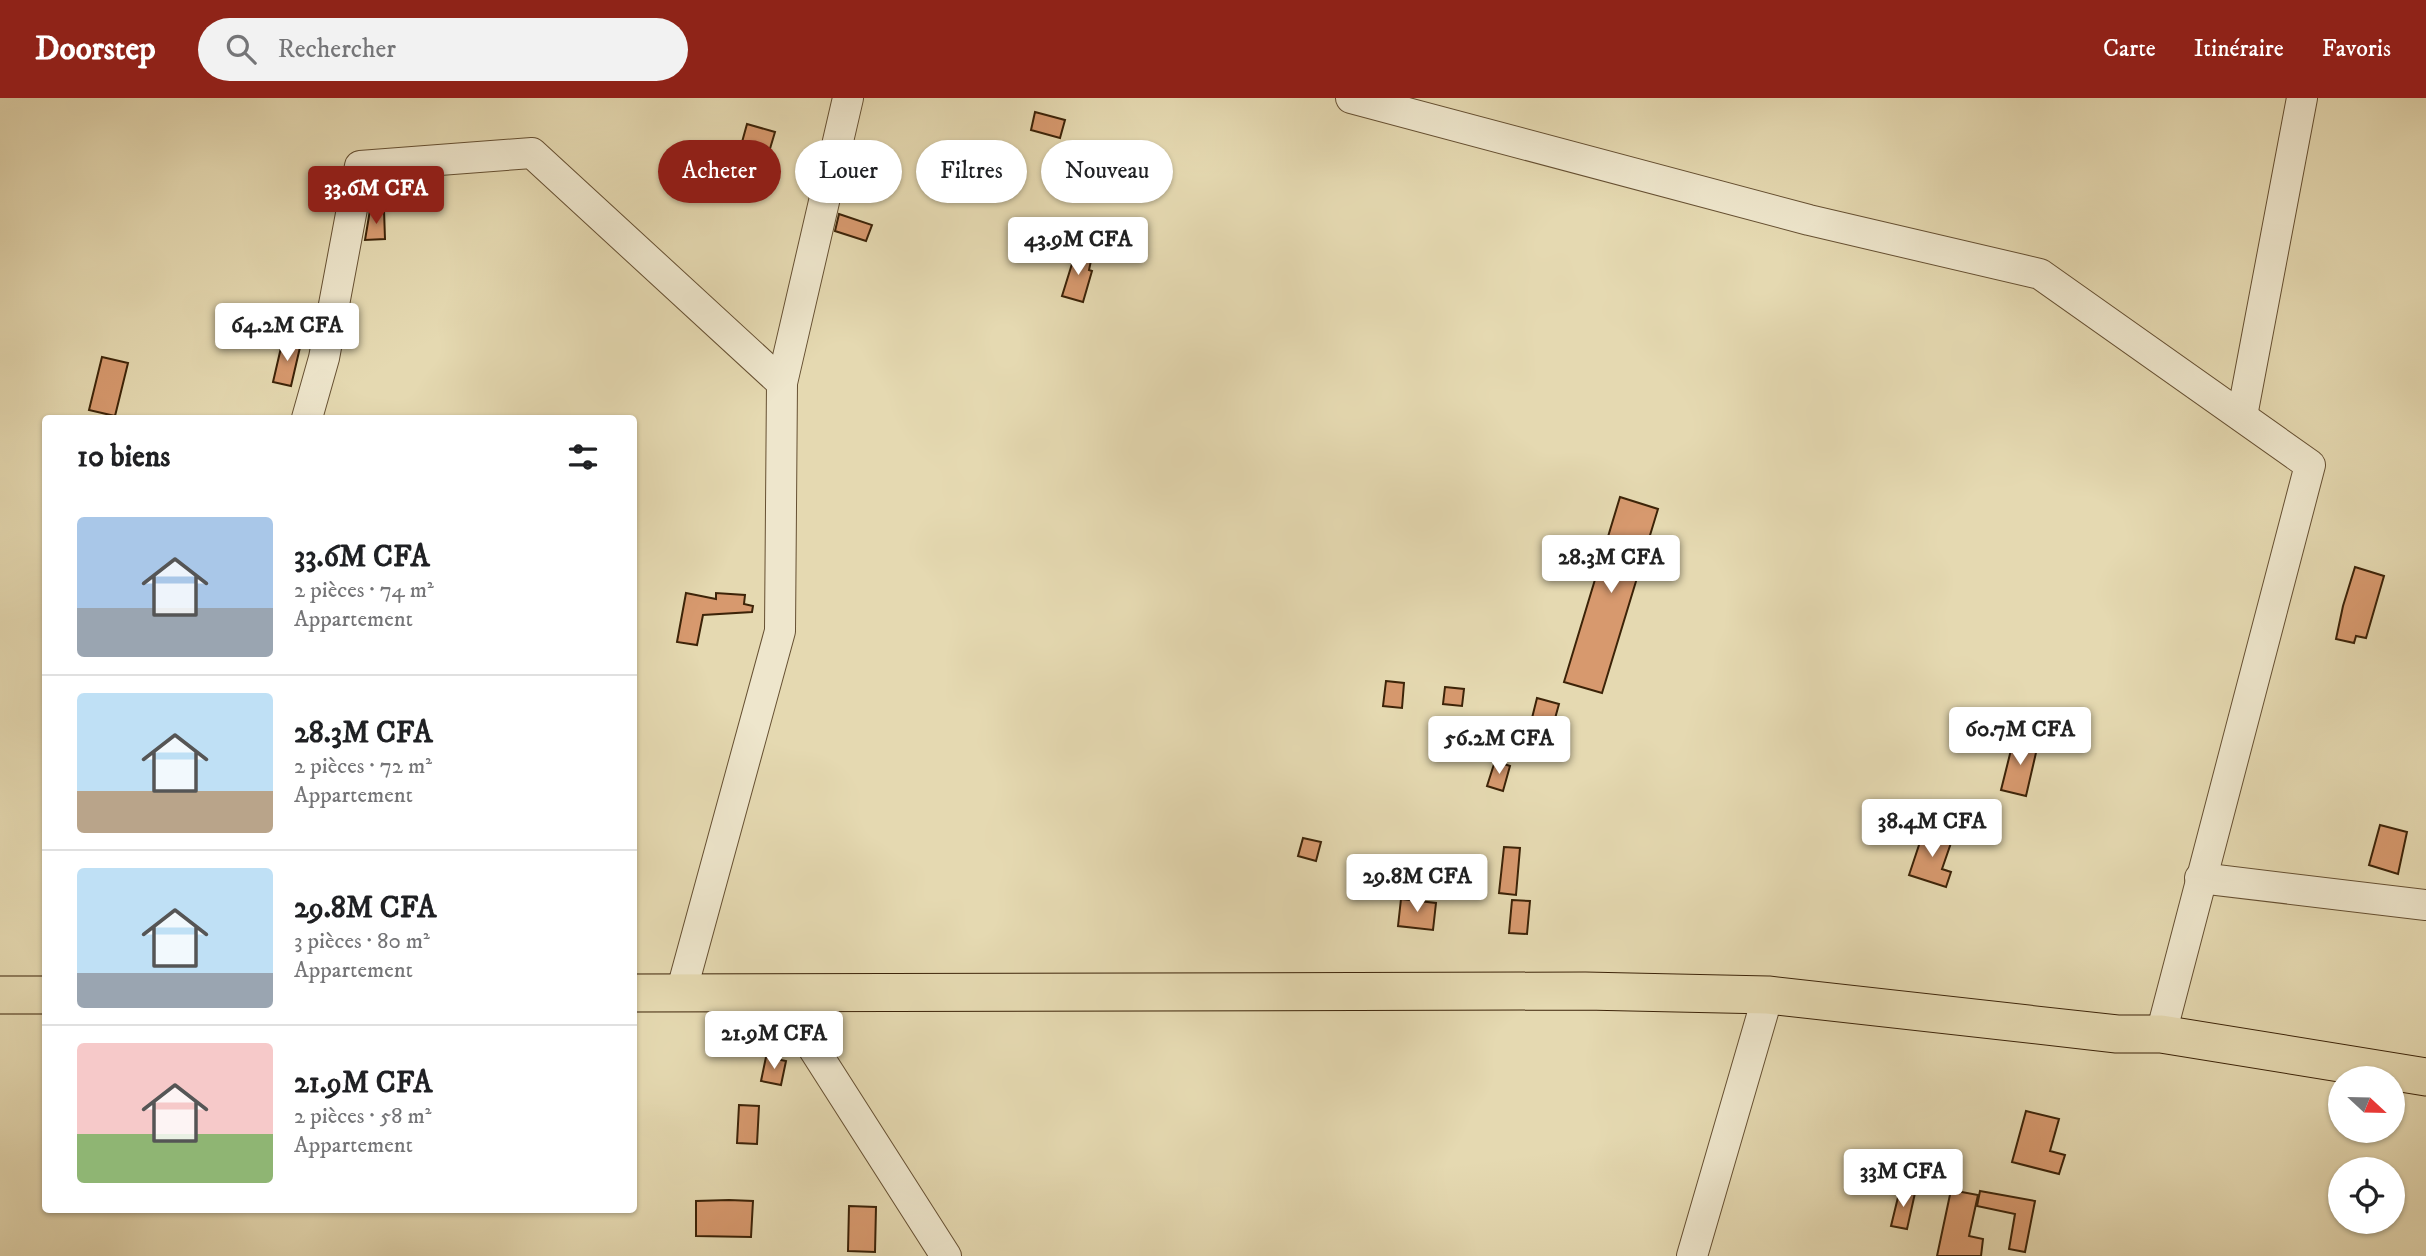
<!DOCTYPE html>
<html lang="fr">
<meta charset="utf-8">
<style>
body{margin:0;font-family:"IM FELL DW Pica",serif;background:#f2f2f2;color:#202124;height:100vh;display:flex;flex-direction:column;font-size:26px;white-space:nowrap}
*{box-sizing:border-box;margin:0}
p{font-size:23px;color:#757577}
.icon{flex:none;width:38px;height:38px;fill:none;stroke:currentColor;stroke-width:2;stroke-linecap:round;stroke-linejoin:round}
.map{position:relative;flex:1;overflow:hidden}
.panel{position:absolute;left:42px;top:317px;width:595px;height:798px;display:flex;flex-direction:column;background:#fff;border-radius:7px;box-shadow:0 2px 5px #0004}
.panel>*{flex:none}
.top-card{position:absolute;left:658px;top:42px;width:665px;height:63px;display:flex;gap:14px}
.needle{width:46px;rotate:112deg}
.fabs{position:absolute;left:2328px;top:968px;display:grid;gap:14px}
.fabs a{display:grid;place-items:center;width:77px;height:77px;border-radius:50%;background:#fff;box-shadow:0 2px 5px #0004;font-size:35px}
.price{position:absolute;translate:-50% -60px;padding:0 16px;border-radius:7px;background:#fff;color:#222;font-size:23px;line-height:46px;filter:drop-shadow(0 2px 4px #0008)}
.price::after{content:'';position:absolute;left:50%;top:42px;width:21px;height:16px;margin-left:-10px;background:inherit;clip-path:polygon(0 0,100% 0,50% 100%)}
.price.on{background:#8f2418;color:#fff}
ul{padding:0;list-style:none}
li{display:flex;align-items:center;gap:21px;height:175px;padding:0 35px}
li+li{border-top:2px solid #e0e0e0}
li span{display:grid;place-items:center;flex:none;width:196px;height:140px;border-radius:7px;color:#555}
li>.icon{margin-inline-start:auto}
span .icon{width:84px;height:84px;fill:#fffc;stroke-width:1}
li b{font-size:30px}
h2{display:flex;justify-content:space-between;align-items:center;height:84px;padding:0 35px;font-size:30px}
.chip{padding:0 24px;border-radius:32px;background:#fff;box-shadow:0 2px 5px #0004;font-size:24px;line-height:63px}
.chip.on{background:#8f2418;color:#fff}
header{display:flex;align-items:center;gap:42px;box-sizing:border-box;height:98px;padding:0 35px;background:#8f2418;color:#fff}
header strong{font-size:33px}
nav{display:flex;gap:38px;margin-inline-start:auto;font-size:24px}
.search{width:490px;height:63px;background:#f2f2f2;display:flex;align-items:center;gap:18px;box-sizing:border-box;padding:0 24px;border-radius:38px;color:#757577;font-size:26px}
.map>svg:first-child{display:block}
.building{fill:#d7996e;stroke:#3c2308;stroke-width:2}
.lines{fill:none;stroke-linecap:round;stroke-linejoin:round}
.minor-casing{stroke:#665032;stroke-width:32}
.major-casing{stroke:#3c2308;stroke-width:39}
.minor{stroke:#eee6cc;stroke-width:30}
.major{stroke:#e5d9b1;stroke-width:37}
</style>
<header>
<strong>Doorstep</strong>
<div class="search"><svg class="icon" aria-label="search" viewBox="0 0 24 24"><circle cx="10" cy="10" r="6"/><path d="M15 15l6 6"/></svg>Rechercher</div>
<nav><a>Carte</a><a>Itinéraire</a><a>Favoris</a></nav>
</header>
<div class="map">
<svg width="2426" height="1158" viewBox="0 0 2426 1158">
<rect width="100%" height="100%" fill="#e5d9b1"/>
<filter id="stains"><feTurbulence type="fractalNoise" baseFrequency=".00286" numOctaves="4"/><feColorMatrix values="0 0 0 0 .2 0 0 0 0 .09 0 0 0 0 .02 0 0 0 .5 -.17"/></filter>
<radialGradient id="worn" r=".72"><stop offset=".6" stop-color="#630" stop-opacity="0"/><stop offset="1" stop-color="#630" stop-opacity=".3"/></radialGradient>
<g class="building">
<path d="M1035,14L1065,22L1060,40L1031,32Z"/>
<path d="M747,26L775,34L766,64L739,55Z"/>
<path d="M370,112H384L385,141L365,142Z"/>
<path d="M839,116L872,127L866,143L835,133Z"/>
<path d="M1076,153L1092,158L1089,172L1092,173L1083,204L1062,198Z"/>
<path d="M283,241L301,245L291,288L273,284Z"/>
<path d="M102,259L128,265L115,318L89,312Z"/>
<path d="M1620,399L1658,411L1602,595L1564,584Z"/>
<path d="M2355,469L2384,478L2366,540L2356,538L2354,545L2336,541L2343,508Z"/>
<path d="M686,495L716,501V495L745,497L744,506L753,508L752,514L703,517L697,547L677,544Z"/>
<path d="M1386,583L1404,585L1402,610L1383,608Z"/>
<path d="M1445,589L1464,591L1462,608L1443,606Z"/>
<path d="M1537,600L1559,606L1548,646L1527,640Z"/>
<path d="M2014,640L2038,646L2026,698L2001,692Z"/>
<path d="M1495,663L1510,668L1503,693L1487,688Z"/>
<path d="M2380,727L2407,734L2398,776L2369,767Z"/>
<path d="M1924,732L1952,742L1942,771L1951,774L1946,789L1909,777Z"/>
<path d="M1303,740L1321,744L1316,763L1298,758Z"/>
<path d="M1504,749L1520,750L1516,797L1499,795Z"/>
<path d="M1401,801L1436,805L1433,832L1398,828Z"/>
<path d="M1512,802L1530,803L1527,836L1509,835Z"/>
<path d="M766,959L786,963L781,987L761,983Z"/>
<path d="M739,1007L759,1008L757,1046L737,1045Z"/>
<path d="M2026,1013L2059,1021L2050,1053L2065,1057L2059,1076L2012,1064Z"/>
<path d="M1900,1091L1915,1095L1907,1131L1891,1128Z"/>
<path d="M1951,1092L1978,1097L1969,1138L1983,1141L1981,1158H1937Z"/>
<path d="M1980,1093L2035,1103L2025,1154L2009,1151L2015,1116L1977,1108Z"/>
<path d="M729,1102L753,1103L751,1139L696,1138V1103Z"/>
<path d="M849,1108L876,1109L875,1154L848,1153Z"/>
</g>
<g class="lines">
<defs>
<g id="minor">
<path d="M1351,0L1809,122L2040,176L2310,367L2161,936"/>
<path d="M782,285L848,0"/>
<path d="M2242,318L2302,0"/>
<path d="M307,320L324,260L360,68L532,55L782,285L780,533L681,895"/>
<path d="M2200,780L2426,807"/>
<path d="M778,895L946,1158"/>
<path d="M1692,1158L1768,897"/>
</g>
<g id="major">
<path d="M634,895L1585,893L1768,897L2117,936H2161L2426,979"/>
<path d="M0,897H46"/>
</g>
</defs>
<use href="#minor" class="minor-casing"/>
<use href="#major" class="major-casing"/>
<use href="#minor" class="minor"/>
<use href="#major" class="major"/>
</g>
<rect width="100%" height="100%" filter="url(#stains)"/>
<rect width="100%" height="100%" fill="url(#worn)"/>
</svg>
<div class="fabs">
<a><svg class="needle" viewBox="-14 -14 28 28"><path d="M0-13l5 13h-10z" fill="#e53935"/><path d="M0 13l5-13h-10z" fill="#757577"/></svg></a>
<a><svg class="icon" aria-label="locate" viewBox="0 0 24 24"><circle cx="12" cy="12" r="6"/><path d="M12 2v4M12 18v4M2 12h4M18 12h4"/></svg></a>
</div>
<b class="price on" style="left:376px;top:128px">33.6M CFA</b>
<b class="price" style="left:1078px;top:179px">43.9M CFA</b>
<b class="price" style="left:287px;top:265px">64.2M CFA</b>
<b class="price" style="left:1611px;top:497px">28.3M CFA</b>
<b class="price" style="left:2020px;top:669px">60.7M CFA</b>
<b class="price" style="left:1499px;top:678px">56.2M CFA</b>
<b class="price" style="left:1932px;top:761px">38.4M CFA</b>
<b class="price" style="left:1417px;top:816px">29.8M CFA</b>
<b class="price" style="left:774px;top:973px">21.9M CFA</b>
<b class="price" style="left:1903px;top:1111px">33M CFA</b>
<div class="top-card">
<a class="chip on">Acheter</a>
<a class="chip">Louer</a>
<a class="chip">Filtres</a>
<a class="chip">Nouveau</a>
</div>
<section class="panel">
<h2>10 biens<svg class="icon" aria-label="filters" viewBox="0 0 24 24"><path d="M4 7h16M4 17h16"/><circle cx="9" cy="7" r="2"/><circle cx="15" cy="17" r="2"/></svg></h2>
<ul>
<li><span style="background:linear-gradient(#a9c7e8 65%,#9aa5b1 0)"><svg class="icon" aria-label="home" viewBox="0 0 24 24"><path d="M3 11l9-7 9 7M6 9v11h12V9"/></svg></span><div><b>33.6M CFA</b><p>2 pièces · 74 m²</p><p>Appartement</p></div></li>
<li><span style="background:linear-gradient(#bfe0f5 70%,#b9a48a 0)"><svg class="icon" aria-label="home" viewBox="0 0 24 24"><path d="M3 11l9-7 9 7M6 9v11h12V9"/></svg></span><div><b>28.3M CFA</b><p>2 pièces · 72 m²</p><p>Appartement</p></div></li>
<li><span style="background:linear-gradient(#bfe0f5 75%,#9aa5b1 0)"><svg class="icon" aria-label="home" viewBox="0 0 24 24"><path d="M3 11l9-7 9 7M6 9v11h12V9"/></svg></span><div><b>29.8M CFA</b><p>3 pièces · 80 m²</p><p>Appartement</p></div></li>
<li><span style="background:linear-gradient(#f6c9c9 65%,#8fb573 0)"><svg class="icon" aria-label="home" viewBox="0 0 24 24"><path d="M3 11l9-7 9 7M6 9v11h12V9"/></svg></span><div><b>21.9M CFA</b><p>2 pièces · 58 m²</p><p>Appartement</p></div></li>
</ul>
</section>
</div>
